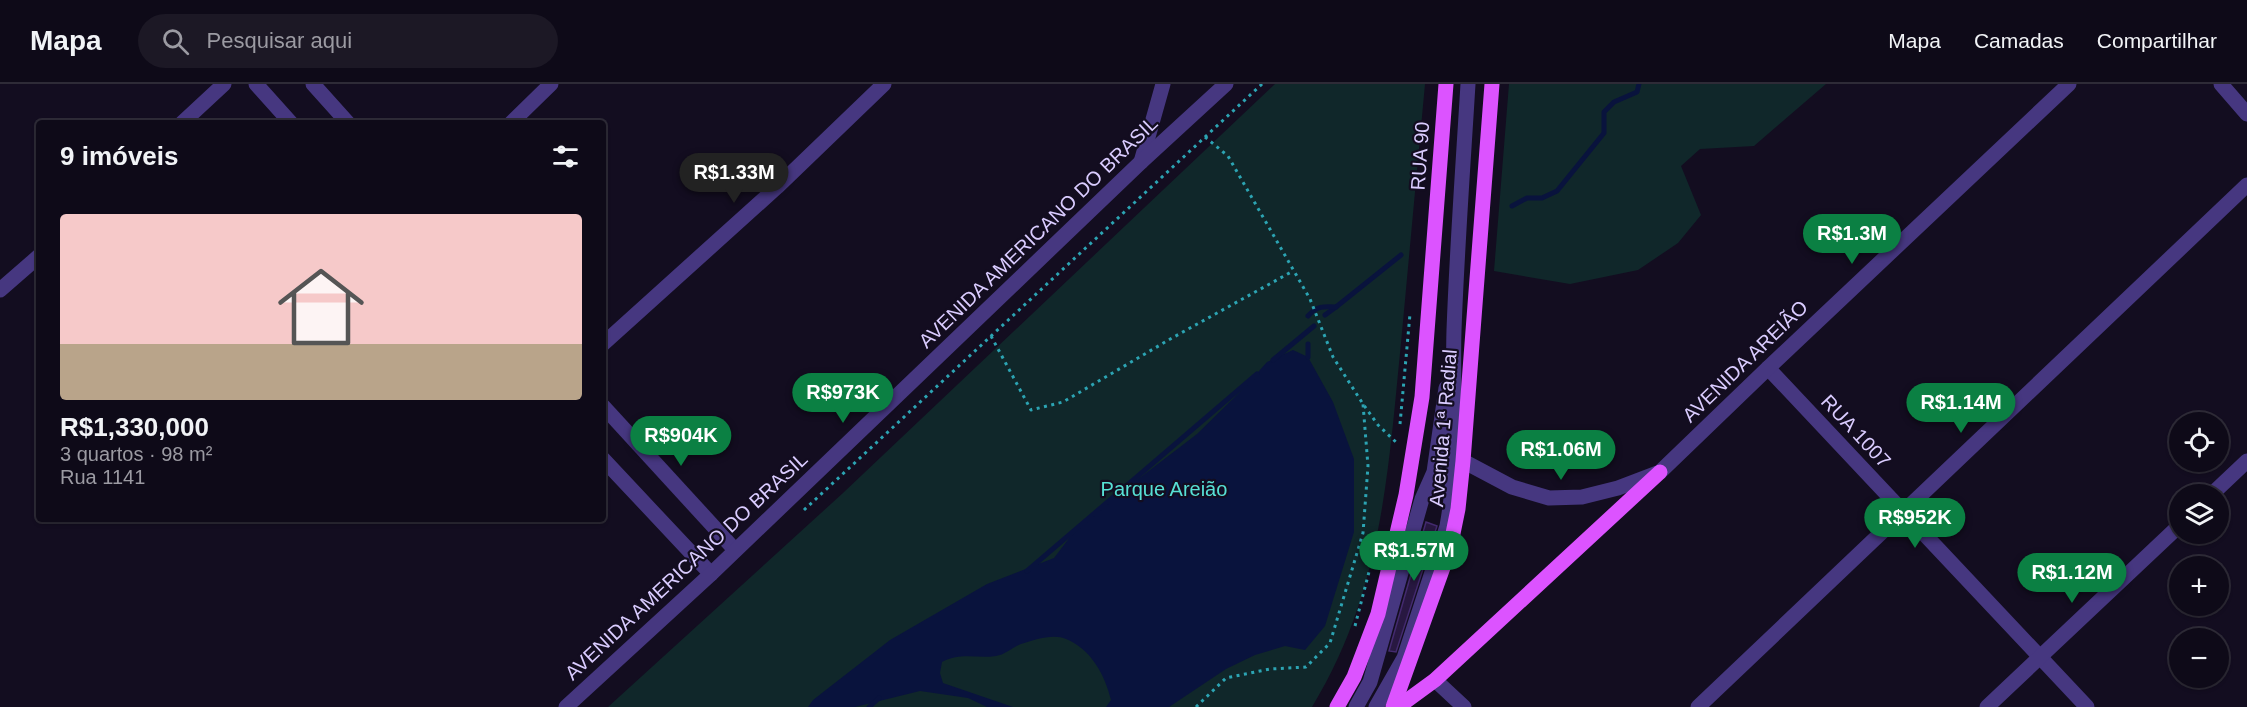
<!DOCTYPE html>
<html lang="pt">
<meta charset="utf-8">
<style>
body{margin:0;font-family:Arial,sans-serif;background:#1c1825;color:#f1f3f6;height:100vh;display:flex;flex-direction:column;font-size:22px;white-space:nowrap}
*{box-sizing:border-box;margin:0}
p{font-size:20px;color:#9b9aa2}
.icon{flex:none;width:33px;height:33px;fill:none;stroke:currentColor;stroke-width:2;stroke-linecap:round;stroke-linejoin:round}
.map{position:relative;flex:1;overflow:hidden}
.sheet{position:absolute;left:36px;top:36px;width:570px;height:402px;display:flex;flex-direction:column;background:#0e0a18;border-radius:6px;box-shadow:0 2px 4px #0004,0 0 0 2px #2e2b37}
.sheet>*{flex:none}
.controls{position:absolute;left:2169px;top:328px;display:grid;gap:12px}
.controls a{display:grid;place-items:center;width:60px;height:60px;border-radius:50%;background:#0e0a18;box-shadow:0 2px 4px #0004,0 0 0 2px #2e2b37;font-size:30px}
.price{position:absolute;translate:-50% -51px;padding:0 14px;border-radius:21px;background:#0b8043;color:#fff;font-size:20px;line-height:39px;filter:drop-shadow(0 2px 3px #0008)}
.price::after{content:'';position:absolute;left:50%;top:36px;width:18px;height:14px;margin-left:-9px;background:inherit;clip-path:polygon(0 0,100% 0,50% 100%)}
.price.selected{background:#222;color:#fff}
ul{padding:0;list-style:none}
li{display:grid;align-content:center;gap:12px;height:318px;padding:0 24px}
li span{display:grid;place-items:center;height:186px;border-radius:6px;color:#555}
li>.icon{margin-inline-start:auto}
span .icon{width:108px;height:108px;fill:#fffc;stroke-width:1}
li b{font-size:26px}
h2{display:flex;justify-content:space-between;align-items:center;height:72px;padding:0 24px;font-size:26px}
header{display:flex;align-items:center;gap:36px;box-sizing:border-box;height:84px;padding:0 30px;background:#0e0a18;border-bottom:2px solid #2e2b37}
header strong{font-size:28px}
nav{display:flex;gap:33px;margin-inline-start:auto;font-size:21px}
.search{width:420px;height:54px;background:#1c1825;display:flex;align-items:center;gap:15px;box-sizing:border-box;padding:0 21px;border-radius:33px;color:#9b9aa2;font-size:22px}
.map>svg:first-child{display:block}
.green{fill:#10272a}
.water{fill:#09133d}
.lines{fill:none;stroke-linecap:round;stroke-linejoin:round}
.stream{stroke:#09133d;stroke-width:5}
.building{fill:#281841;stroke:#432a6e;stroke-width:1.5}
.path{stroke:#2ca4b3;stroke-width:3;stroke-dasharray:3 4.5;stroke-linecap:butt}
.minor{stroke:#463780;stroke-width:15}
.major{stroke:#dc53ff;stroke-width:15}
.labels{text-anchor:middle;dominant-baseline:central;stroke-width:4.5;stroke-linejoin:round;paint-order:stroke}
.street-label{font-size:20px;fill:#daccff;stroke:#130d20}
.park-label{font-size:20px;fill:#57e0d5;stroke:#130d20}
</style>
<header>
<strong>Mapa</strong>
<div class="search"><svg class="icon" aria-label="search" viewBox="0 0 24 24"><circle cx="10" cy="10" r="6"/><path d="M15 15l6 6"/></svg>Pesquisar aqui</div>
<nav><a>Mapa</a><a>Camadas</a><a>Compartilhar</a></nav>
</header>
<div class="map">
<svg width="2247" height="623" viewBox="0 0 2247 623">
<rect width="100%" height="100%" fill="#130d20"/>
<g class="green">
<path d="M1275,0H1425C1417,86 1409,173 1401,259C1388,389 1382,508 1312,623H608L843,409Z"/>
<path d="M1509,0H1826L1754,62L1700,65L1681,82L1701,131L1678,159L1638,186L1570,200L1494,187Z"/>
</g>
<path class="water" d="M1293,266L1308,273L1333,318L1354,375V448L1325,542L1305,566L1285,562L1255,571L1226,585L1169,623H1106L1111,616C1105,591 1091,565 1066,555C1054,549 1033,556 1021,560C1013,563 1005,571 996,572C976,575 962,568 942,578L940,589L943,599L1013,623H987L968,614L920,607L855,623H808L813,616L890,556L987,500L1054,474L1070,453L1103,422L1197,350L1243,305L1267,278Z"/>
<g class="lines">
<g class="stream">
<path d="M1512,122L1527,114H1542L1557,107L1604,49V28L1614,18L1637,8L1639,0"/>
<path d="M1325,231L1336,223"/>
<path d="M1308,232C1317,222 1323,222 1336,223L1401,171"/>
<path d="M1308,260V273"/>
<path d="M1273,276L1314,242"/>
<path d="M1027,487L1257,290"/>
<path d="M869,623L879,614"/>
</g>
</g>
<path class="building" d="M1426,438L1437,442L1396,568L1389,567Z"/>
<g class="lines">
<g class="path">
<path d="M1205,53L1228,72L1310,215L1333,273L1363,320L1378,341L1398,360"/>
<path d="M991,252L1031,326L1063,318L1172,254L1293,187"/>
<path d="M1400,340L1410,230"/>
<path d="M804,426L1262,0"/>
<path d="M1355,542L1370,484"/>
<path d="M1196,623L1226,594L1270,585L1306,583L1330,559L1363,449L1368,382L1363,320"/>
</g>
<g class="minor">
<path d="M256,0L291,39"/>
<path d="M313,0L348,39"/>
<path d="M2221,0L2247,30"/>
<path d="M182,39L224,0"/>
<path d="M511,39L551,0"/>
<path d="M1141,78L1163,0"/>
<path d="M0,206L39,172"/>
<path d="M603,260L777,103L884,0"/>
<path d="M1768,284L2087,623"/>
<path d="M603,322L735,466"/>
<path d="M603,375L711,490"/>
<path d="M1463,377L1512,403L1549,414L1582,413L1618,404L1660,388L1768,284L2069,0"/>
<path d="M2211,411L2247,377"/>
<path d="M1435,596L1464,623"/>
<path d="M566,623L711,490L1141,78L1226,0"/>
<path d="M1356,623L1370,598L1422,415L1434,388L1446,304"/>
<path d="M1376,623L1404,574L1447,442C1459,377 1452,311 1454,246C1457,164 1463,82 1468,0"/>
<path d="M1698,623L2247,101"/>
<path d="M1987,623L2180,441"/>
</g>
<g class="major">
<path d="M1337,623L1354,593L1378,530L1406,411L1422,313L1446,0"/>
<path d="M1393,623L1450,464L1458,425L1463,377L1492,0"/>
<path d="M1398,623L1435,596L1660,388"/>
</g>
</g>
<g class="labels">
<g class="street-label">
<text transform="translate(1420 72) rotate(-86)">RUA 90</text>
<text transform="translate(1038 148) rotate(-44)">AVENIDA AMERICANO DO BRASIL</text>
<text transform="translate(1745 277) rotate(-44)">AVENIDA AREIÃO</text>
<text transform="translate(1443 344) rotate(-85)">Avenida 1ª Radial</text>
<text transform="translate(1856 347) rotate(47)">RUA 1007</text>
<text transform="translate(686 482) rotate(-43)">AVENIDA AMERICANO DO BRASIL</text>
</g>
<g class="park-label">
<text x="1164" y="405">Parque Areião</text>
</g>
</g>
</svg>
<div class="controls">
<a><svg class="icon" aria-label="locate" viewBox="0 0 24 24"><circle cx="12" cy="12" r="6"/><path d="M12 2v4M12 18v4M2 12h4M18 12h4"/></svg></a>
<a><svg class="icon" aria-label="layers" viewBox="0 0 24 24"><path d="M12 4l9 5-9 5-9-5zM3 14l9 5 9-5"/></svg></a>
<a>+</a>
<a>−</a>
</div>
<b class="price selected" style="left:734px;top:120px">R$1.33M</b>
<b class="price" style="left:1852px;top:181px">R$1.3M</b>
<b class="price" style="left:843px;top:340px">R$973K</b>
<b class="price" style="left:1961px;top:350px">R$1.14M</b>
<b class="price" style="left:681px;top:383px">R$904K</b>
<b class="price" style="left:1561px;top:397px">R$1.06M</b>
<b class="price" style="left:1915px;top:465px">R$952K</b>
<b class="price" style="left:1414px;top:498px">R$1.57M</b>
<b class="price" style="left:2072px;top:520px">R$1.12M</b>
<section class="sheet">
<h2>9 imóveis<svg class="icon" aria-label="filters" viewBox="0 0 24 24"><path d="M4 7h16M4 17h16"/><circle cx="9" cy="7" r="2"/><circle cx="15" cy="17" r="2"/></svg></h2>
<ul>
<li><span style="background:linear-gradient(#f6c9c9 70%,#b9a48a 0)"><svg class="icon" aria-label="home" viewBox="0 0 24 24"><path d="M3 11l9-7 9 7M6 9v11h12V9"/></svg></span><div><b>R$1,330,000</b><p>3 quartos · 98 m²</p><p>Rua 1141</p></div></li>
</ul>
</section>
</div>
